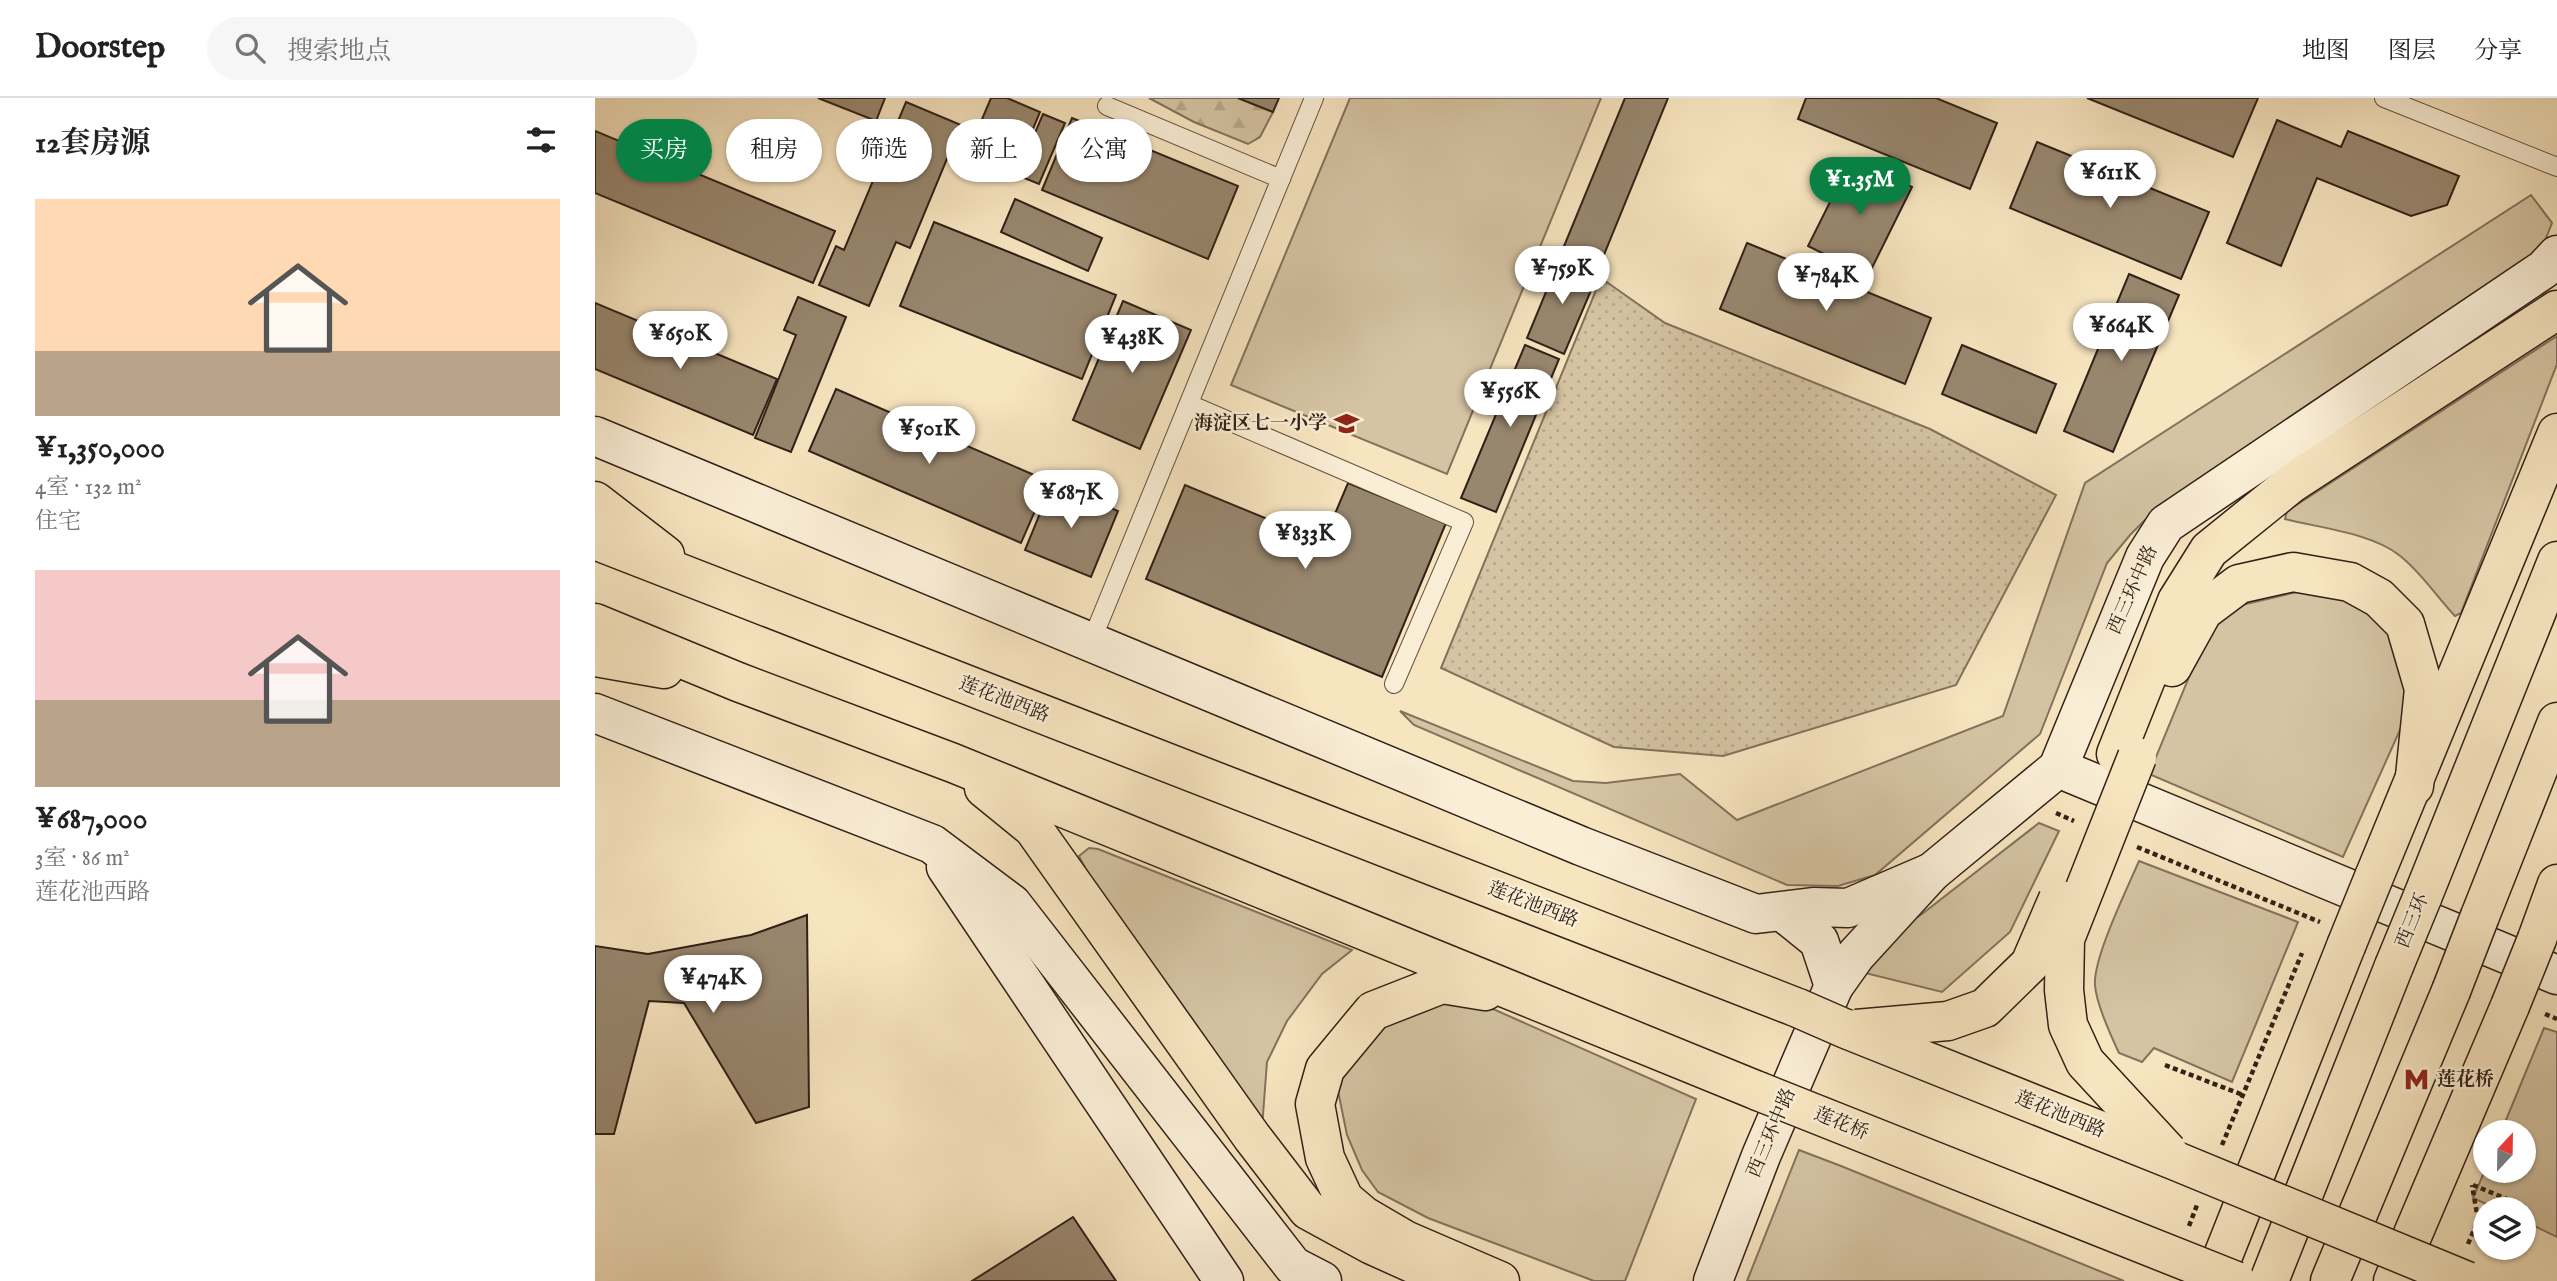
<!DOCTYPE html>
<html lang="zh">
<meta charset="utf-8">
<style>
body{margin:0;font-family:"IM FELL English","Noto Serif SC",serif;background:#f6f6f6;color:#222;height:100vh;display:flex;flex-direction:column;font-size:26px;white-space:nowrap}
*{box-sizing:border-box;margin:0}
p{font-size:23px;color:#767676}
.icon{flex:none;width:38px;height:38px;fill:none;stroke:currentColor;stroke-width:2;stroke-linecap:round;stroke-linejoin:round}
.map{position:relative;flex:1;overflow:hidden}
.drawer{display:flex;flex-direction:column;background:#fff;width:595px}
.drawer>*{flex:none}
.hud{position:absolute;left:21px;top:21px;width:665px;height:63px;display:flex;gap:14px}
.needle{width:46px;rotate:22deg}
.controls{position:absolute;left:1878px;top:1022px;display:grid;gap:14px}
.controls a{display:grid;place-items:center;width:63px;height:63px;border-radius:50%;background:#fff;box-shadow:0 2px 5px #0004;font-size:35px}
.price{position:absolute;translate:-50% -60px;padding:0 16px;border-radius:24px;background:#fff;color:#222;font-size:23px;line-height:46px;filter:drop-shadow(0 2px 4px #0008)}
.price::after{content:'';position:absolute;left:50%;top:42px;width:21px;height:16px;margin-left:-10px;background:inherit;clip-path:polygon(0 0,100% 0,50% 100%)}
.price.selected{background:#0b8043;color:#fff}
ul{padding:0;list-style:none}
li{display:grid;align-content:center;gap:14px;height:371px;padding:0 35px}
li span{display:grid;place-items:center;height:217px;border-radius:0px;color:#555}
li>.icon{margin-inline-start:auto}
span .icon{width:126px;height:126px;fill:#fffc;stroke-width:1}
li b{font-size:30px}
h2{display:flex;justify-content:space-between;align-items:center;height:84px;padding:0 35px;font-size:30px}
.chip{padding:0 24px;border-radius:32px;background:#fff;box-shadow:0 2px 5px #0004;font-size:24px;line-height:63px}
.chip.selected{background:#0b8043;color:#fff}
header{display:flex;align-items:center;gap:42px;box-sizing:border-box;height:98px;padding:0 35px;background:#fff;border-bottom:2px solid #e0e0e0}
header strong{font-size:33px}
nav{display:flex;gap:38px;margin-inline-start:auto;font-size:24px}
.search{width:490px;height:63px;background:#f6f6f6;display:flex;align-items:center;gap:18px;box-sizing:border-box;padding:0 24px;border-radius:38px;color:#767676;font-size:26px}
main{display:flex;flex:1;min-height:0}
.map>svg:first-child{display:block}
.green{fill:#d5c4a3;stroke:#83725d;stroke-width:2}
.forest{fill:url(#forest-firs);stroke:#83725d;stroke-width:2}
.park{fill:url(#park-dots);stroke:#83725d;stroke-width:2}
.building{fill:#98876f;stroke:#312117;stroke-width:2}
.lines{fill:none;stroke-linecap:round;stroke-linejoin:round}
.lane-casing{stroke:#625241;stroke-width:20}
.secondary-casing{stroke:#312117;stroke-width:41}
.highway-casing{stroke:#312117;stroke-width:41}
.path{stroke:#312117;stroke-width:4.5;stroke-dasharray:5 3.5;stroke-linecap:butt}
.lane{stroke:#faeed6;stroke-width:18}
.secondary{stroke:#faeed6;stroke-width:38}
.highway{stroke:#f7e5c0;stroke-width:38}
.highway-bridge-casing{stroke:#312117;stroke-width:41;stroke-linecap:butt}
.highway-bridge{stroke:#f7e5c0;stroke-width:38}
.labels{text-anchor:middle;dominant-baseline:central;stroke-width:5;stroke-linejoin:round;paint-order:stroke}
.poi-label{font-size:19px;font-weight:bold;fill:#312117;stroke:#faeed6;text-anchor:end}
.street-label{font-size:19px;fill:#312117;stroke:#faeed6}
</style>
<header>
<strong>Doorstep</strong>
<div class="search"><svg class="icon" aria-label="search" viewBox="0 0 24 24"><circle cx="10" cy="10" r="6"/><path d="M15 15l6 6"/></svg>搜索地点</div>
<nav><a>地图</a><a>图层</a><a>分享</a></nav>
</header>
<main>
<section class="drawer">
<h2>12套房源<svg class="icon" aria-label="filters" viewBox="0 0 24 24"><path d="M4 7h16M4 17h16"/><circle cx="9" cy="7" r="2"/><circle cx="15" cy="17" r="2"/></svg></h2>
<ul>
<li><span style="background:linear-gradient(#ffd9b3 70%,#b9a48a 0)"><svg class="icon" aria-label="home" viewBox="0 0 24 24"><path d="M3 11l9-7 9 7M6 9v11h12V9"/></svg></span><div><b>¥1,350,000</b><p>4室 · 132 m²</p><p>住宅</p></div></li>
<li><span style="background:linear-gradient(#f6c9c9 60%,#b9a48a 0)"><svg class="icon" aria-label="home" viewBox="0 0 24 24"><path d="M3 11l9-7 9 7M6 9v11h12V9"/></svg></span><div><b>¥687,000</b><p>3室 · 86 m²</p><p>莲花池西路</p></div></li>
</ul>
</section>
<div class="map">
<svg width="1962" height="1183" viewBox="0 0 1962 1183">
<defs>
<pattern id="forest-firs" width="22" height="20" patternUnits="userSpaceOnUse" patternTransform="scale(1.75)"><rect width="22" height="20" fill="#d5c4a3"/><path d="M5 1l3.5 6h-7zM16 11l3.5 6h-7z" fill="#b7a88c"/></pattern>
<pattern id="park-dots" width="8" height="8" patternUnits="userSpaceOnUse" patternTransform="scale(1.75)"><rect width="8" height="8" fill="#d5c4a3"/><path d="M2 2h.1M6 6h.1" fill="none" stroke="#b7a88c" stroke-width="1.8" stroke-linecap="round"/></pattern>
</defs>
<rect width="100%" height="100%" fill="#f7e5c0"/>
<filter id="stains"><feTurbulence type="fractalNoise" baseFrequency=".00286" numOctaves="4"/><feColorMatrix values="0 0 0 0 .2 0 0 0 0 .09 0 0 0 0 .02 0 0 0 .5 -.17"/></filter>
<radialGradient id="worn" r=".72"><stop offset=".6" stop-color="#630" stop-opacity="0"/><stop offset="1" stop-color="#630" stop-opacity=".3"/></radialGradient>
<g class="green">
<path d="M755,0H1006L852,376L636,287Z"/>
<path d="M1936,97L1957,125L1947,150L1559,413L1535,437L1512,465L1445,636L1280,777L1243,788L1192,787L819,627L805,613L978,683L1011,685L1085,676L1142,722L1408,618L1490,385Z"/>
<path d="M1962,238V266L1866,515L1860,518C1841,498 1826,474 1804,457C1776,435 1725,430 1690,421L1692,413Z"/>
<path d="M1729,492L1781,518L1806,556L1813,592L1809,623L1748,759L1554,676L1615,528L1634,510L1702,494Z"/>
<path d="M1444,725L1464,733L1415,834L1347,894L1266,874L1296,837L1327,816Z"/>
<path d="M494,750L503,751L757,852L727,876L692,923L672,964L667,1030L494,778L484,758Z"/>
<path d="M1544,763L1703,824L1637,984L1559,950L1547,964L1524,955C1516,938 1501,906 1500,887C1498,860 1532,791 1544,763Z"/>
<path d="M880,903L1101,1001L1030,1183H999L833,1120L783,1094L767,1072L752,1037L743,993L755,958L785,929L852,904Z"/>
<path d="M1949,930L1962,934V1139L1929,1123L1928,1111H1902L1878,1100L1890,1072L1928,1073V1034H1906Z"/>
<path d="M1204,1052L1246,1068L1529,1183H1152Z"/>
</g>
<path class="forest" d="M554,0H643L678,14L665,39L653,46L599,24Z"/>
<path class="park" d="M1006,180L1070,225L1335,331L1461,397L1361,587L1128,658L1019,649L846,570Z"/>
<g class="building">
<path d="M223,0H290L281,23Z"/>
<path d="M396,0H412L445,14L418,79L371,59Z"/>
<path d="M643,0H684L678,14Z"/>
<path d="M1030,0H1073L1004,169L967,153Z"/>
<path d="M1211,0H1341L1402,25L1375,91L1203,21Z"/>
<path d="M1492,0H1663L1638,59Z"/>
<path d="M311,4L366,27L315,150L301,144L274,208L224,187L241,148L249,152Z"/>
<path d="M448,16L470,25L444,86L422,77Z"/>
<path d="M477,20L643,88L613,161L447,92Z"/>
<path d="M1682,22L1746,49L1753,33L1864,78L1852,107L1816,118L1722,80L1686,168L1632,145Z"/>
<path d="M0,33L240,133L218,185L0,95Z"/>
<path d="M1442,44L1614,114L1586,181L1415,110Z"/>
<path d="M1257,60L1317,89L1273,178L1213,148Z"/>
<path d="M420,101L507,140L493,173L406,134Z"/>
<path d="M339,124L521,197L487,281L305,208Z"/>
<path d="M1152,145L1336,220L1310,286L1125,211Z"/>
<path d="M965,160L1003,176L969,256L932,240Z"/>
<path d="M1534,176L1584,197L1518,354L1469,333Z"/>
<path d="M203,199L251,219L196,354L160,340L201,237L189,232Z"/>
<path d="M528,203L596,232L545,351L478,322Z"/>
<path d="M0,205L182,281L158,337L0,271Z"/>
<path d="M930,247L964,261L901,414L866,400Z"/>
<path d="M1367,247L1461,286L1441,335L1347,296Z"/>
<path d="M241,291L453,383L426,445L214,353Z"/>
<path d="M753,385L851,425L787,579L551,481L590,387L728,444Z"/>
<path d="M457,386L523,413L496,479L430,452Z"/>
<path d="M212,817L214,1009L161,1025L89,905L54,903L19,1036H0V848L53,856L156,837Z"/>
<path d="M478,1119L521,1183H377Z"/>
</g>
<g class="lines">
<defs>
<g id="lane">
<path d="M1789,0L1962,69"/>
<path d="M512,8L686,81"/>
<path d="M594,306L869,424L799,586"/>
<path d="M496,544L719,0"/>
</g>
<g id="secondary">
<path d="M0,338L986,748L1161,816L1218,809L1253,810L1337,774"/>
<path d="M0,615L337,746L417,806L698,1168L727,1183"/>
<path d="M1463,670L1962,877"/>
<path d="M351,769L629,1183"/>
<path d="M1188,814L1224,843L1239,888L1261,857L1337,774L1463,670L1550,459L1571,426L1949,171L1962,157"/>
<path d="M1118,1183L1166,1058L1238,890"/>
</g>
<g id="highway">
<path d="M0,403L70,457"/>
<path d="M0,442L1203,910"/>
<path d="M0,525L143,584L358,665L1163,993"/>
<path d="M0,559L69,571"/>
<path d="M1577,569L1608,513L1644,486L1698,474L1755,484L1784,500L1810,526L1829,591L1819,688"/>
<path d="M1521,656L1582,503L1614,452L1697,385L1962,212"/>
<path d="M389,690L438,730L657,1039L713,1112L777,1147L857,1183"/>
<path d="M1779,779L1962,335"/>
<path d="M1827,800L1962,463"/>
<path d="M1885,818L1962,624"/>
<path d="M1942,841L1962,786"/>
<path d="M890,893L847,886L778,913L730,971L720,1006L730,1060L749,1101L769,1118L810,1142L905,1183"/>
<path d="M1618,1183L1751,848"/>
<path d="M1674,1183L1799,868"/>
<path d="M1735,1183L1856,893"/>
<path d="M1798,1183L1915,908"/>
</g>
</defs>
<use href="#lane" class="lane-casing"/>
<use href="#secondary" class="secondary-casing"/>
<use href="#highway" class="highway-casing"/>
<g class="path">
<path d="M1461,715L1479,723"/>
<path d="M1542,749L1725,824"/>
<path d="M1950,916L1962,921"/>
<path d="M1570,967L1648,997"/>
<path d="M1627,1047L1707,855"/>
<path d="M1878,1087L1931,1109"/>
<path d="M1594,1128L1602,1107"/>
<path d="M1873,1146L1883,1122L1877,1087"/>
</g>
<use href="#lane" class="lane"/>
<use href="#secondary" class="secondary"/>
<use href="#highway" class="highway"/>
<defs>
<g id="highway-bridge">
<path d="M1542,659L1470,841L1469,892L1473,927L1490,964L1573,1054"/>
<path d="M1751,848L1779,779"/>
<path d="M1799,868L1827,800"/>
<path d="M1856,893L1885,818"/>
<path d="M1915,908L1942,841"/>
<path d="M1203,910L1251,931L1581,1063L1872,1183"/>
<path d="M1261,931L1353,923L1390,910L1435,866L1463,801"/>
<path d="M1163,993L1641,1183"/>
</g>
</defs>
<use href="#highway-bridge" class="highway-bridge-casing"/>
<use href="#highway-bridge" class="highway-bridge"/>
</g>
<defs>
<symbol id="school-bare" viewBox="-9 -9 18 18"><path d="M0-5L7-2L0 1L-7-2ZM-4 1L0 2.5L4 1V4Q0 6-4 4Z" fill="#8f2418" stroke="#faeed6" stroke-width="2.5" paint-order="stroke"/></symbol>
<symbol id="metro-bare" viewBox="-9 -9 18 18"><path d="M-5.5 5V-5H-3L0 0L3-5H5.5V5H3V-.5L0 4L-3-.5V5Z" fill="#8f2418" stroke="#faeed6" stroke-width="2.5" paint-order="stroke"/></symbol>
</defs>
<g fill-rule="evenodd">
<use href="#school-bare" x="734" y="308" width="35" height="35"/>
<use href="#metro-bare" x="1804" y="964" width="35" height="35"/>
</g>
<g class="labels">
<g class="poi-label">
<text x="732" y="326">海淀区七一小学</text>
<text x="1842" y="982" text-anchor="start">莲花桥</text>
</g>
<g class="street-label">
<text transform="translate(1538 492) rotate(-66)">西三环中路</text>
<text transform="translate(409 602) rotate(21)">莲花池西路</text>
<text transform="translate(938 807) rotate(21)">莲花池西路</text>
<text transform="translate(1818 823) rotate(-68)">西三环</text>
<text transform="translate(1465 1017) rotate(22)">莲花池西路</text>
<text transform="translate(1246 1026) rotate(22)">莲花桥</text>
<text transform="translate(1177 1035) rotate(-67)">西三环中路</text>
</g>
</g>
<rect width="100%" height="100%" filter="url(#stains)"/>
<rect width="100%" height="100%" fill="url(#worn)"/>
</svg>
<div class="controls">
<a><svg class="needle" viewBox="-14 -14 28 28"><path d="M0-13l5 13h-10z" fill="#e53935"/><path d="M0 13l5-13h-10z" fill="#767676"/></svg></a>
<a><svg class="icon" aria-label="layers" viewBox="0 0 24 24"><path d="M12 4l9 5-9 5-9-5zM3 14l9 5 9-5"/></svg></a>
</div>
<b class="price" style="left:1515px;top:112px">¥611K</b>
<b class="price selected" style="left:1265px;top:119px">¥1.35M</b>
<b class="price" style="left:967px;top:208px">¥759K</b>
<b class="price" style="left:1231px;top:215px">¥784K</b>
<b class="price" style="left:1526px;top:265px">¥664K</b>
<b class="price" style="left:85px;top:273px">¥650K</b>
<b class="price" style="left:537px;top:277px">¥438K</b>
<b class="price" style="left:915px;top:331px">¥556K</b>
<b class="price" style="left:334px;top:368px">¥501K</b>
<b class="price" style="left:476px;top:432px">¥687K</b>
<b class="price" style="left:710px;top:473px">¥833K</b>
<b class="price" style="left:118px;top:917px">¥474K</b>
<div class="hud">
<a class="chip selected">买房</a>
<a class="chip">租房</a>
<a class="chip">筛选</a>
<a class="chip">新上</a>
<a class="chip">公寓</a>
</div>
</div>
</main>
